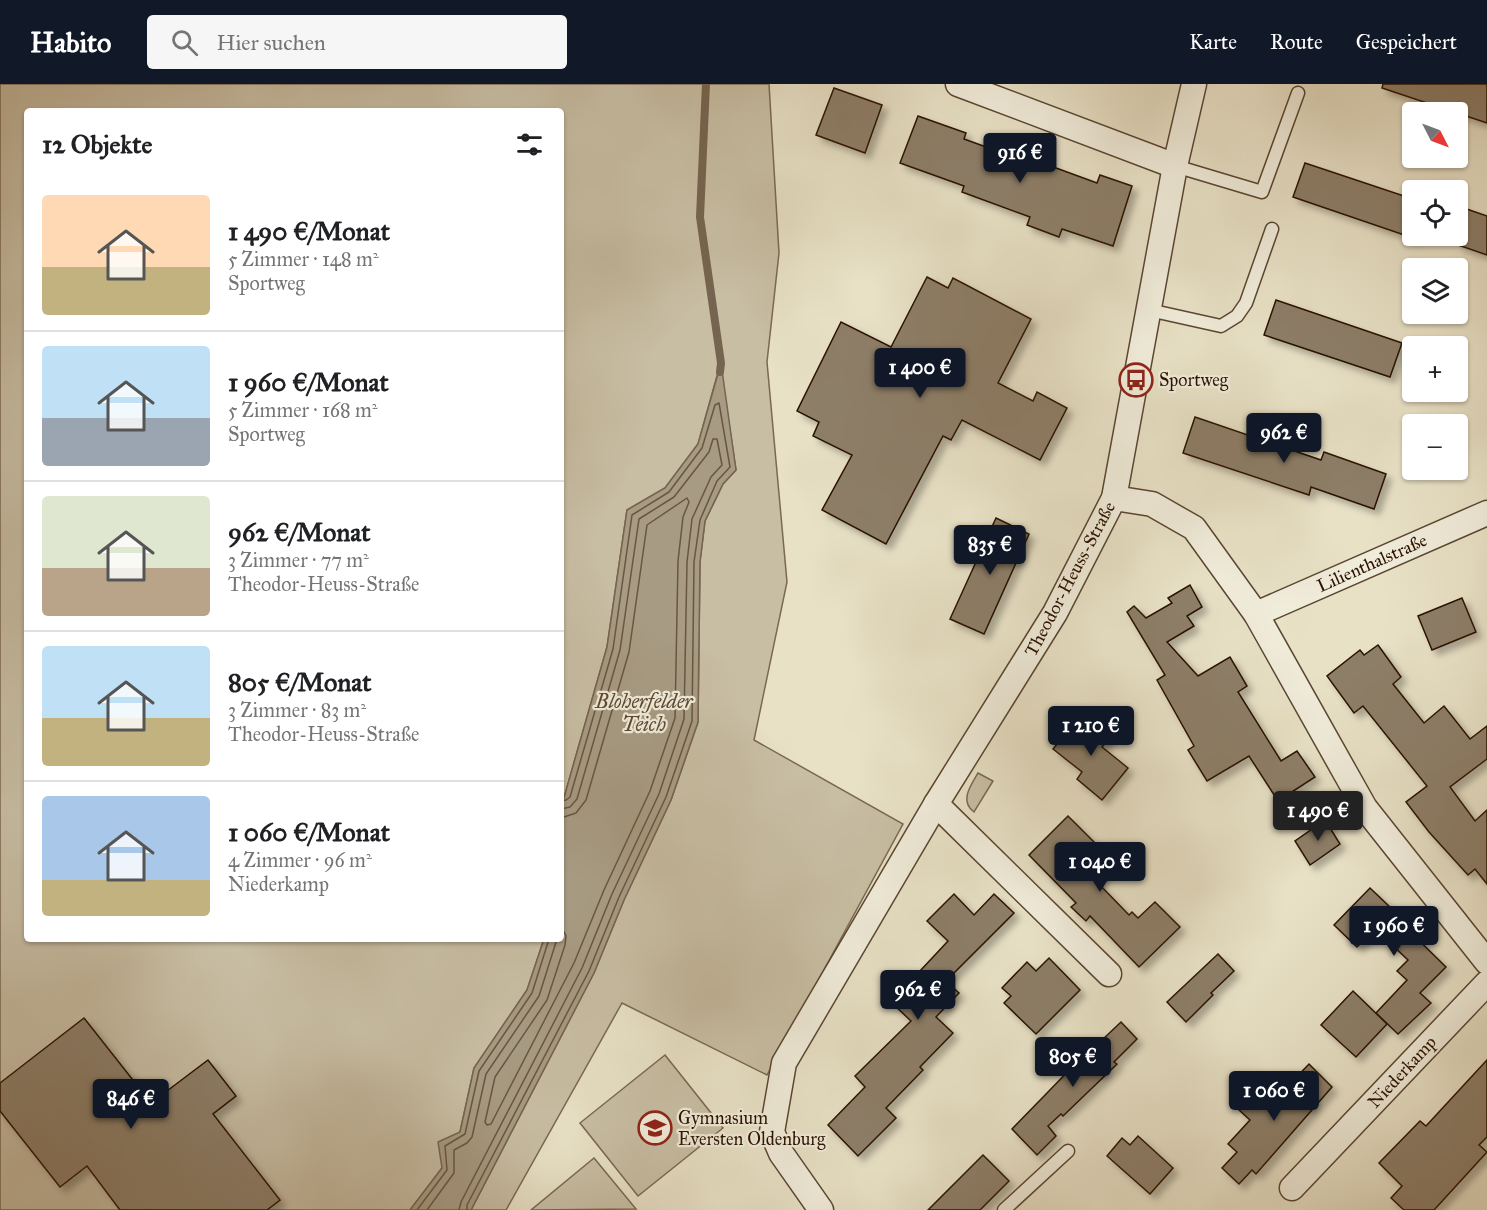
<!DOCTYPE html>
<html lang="de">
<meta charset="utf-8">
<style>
body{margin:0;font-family:"IM FELL Great Primer",serif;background:#f6f6f6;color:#202124;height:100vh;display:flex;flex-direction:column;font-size:22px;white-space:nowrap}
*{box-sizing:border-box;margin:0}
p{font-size:20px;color:#757577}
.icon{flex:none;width:33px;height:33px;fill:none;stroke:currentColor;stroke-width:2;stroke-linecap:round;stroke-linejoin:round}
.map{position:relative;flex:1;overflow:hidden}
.side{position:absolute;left:24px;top:24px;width:540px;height:834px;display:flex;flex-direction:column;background:#fff;border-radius:6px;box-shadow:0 2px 4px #0004}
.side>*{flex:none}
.needle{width:39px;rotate:132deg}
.fabs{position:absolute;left:1402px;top:18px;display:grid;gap:12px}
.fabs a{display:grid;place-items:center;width:66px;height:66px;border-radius:6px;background:#fff;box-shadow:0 2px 4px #0004;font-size:30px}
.price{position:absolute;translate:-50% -51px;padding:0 14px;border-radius:6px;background:#111827;color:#fff;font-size:20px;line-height:39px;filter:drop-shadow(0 2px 3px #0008)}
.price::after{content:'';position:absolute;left:50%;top:36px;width:18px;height:14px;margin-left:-9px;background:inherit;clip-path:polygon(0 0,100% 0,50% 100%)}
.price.current{background:#222;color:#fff}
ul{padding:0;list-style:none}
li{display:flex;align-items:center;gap:18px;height:150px;padding:0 18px}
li+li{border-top:2px solid #e0e0e0}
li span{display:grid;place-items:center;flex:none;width:168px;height:120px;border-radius:6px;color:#555}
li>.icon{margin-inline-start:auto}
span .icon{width:72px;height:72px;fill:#fffc;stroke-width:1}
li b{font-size:26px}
h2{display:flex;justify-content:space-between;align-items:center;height:72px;padding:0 18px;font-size:26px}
header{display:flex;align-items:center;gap:36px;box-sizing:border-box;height:84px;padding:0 30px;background:#111827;color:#fff}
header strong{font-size:28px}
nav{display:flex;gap:33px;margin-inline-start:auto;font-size:21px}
.search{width:420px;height:54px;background:#f6f6f6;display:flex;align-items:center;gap:15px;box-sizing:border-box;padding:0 21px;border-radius:6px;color:#757577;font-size:22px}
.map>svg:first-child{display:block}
.green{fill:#c8bea4;stroke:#796852;stroke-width:1.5}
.water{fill:#a79b83;stroke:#75644f;stroke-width:1.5}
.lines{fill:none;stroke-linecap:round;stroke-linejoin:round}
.shore{stroke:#685642;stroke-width:1.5}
.stream{stroke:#75644f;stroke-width:8}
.building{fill:#8d7e67;stroke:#2a1200;stroke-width:1.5;filter:url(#shadow)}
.lane-casing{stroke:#5a4632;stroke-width:15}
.street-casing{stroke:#5a4632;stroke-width:27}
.lane{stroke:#f0ecda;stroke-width:12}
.street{stroke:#f0ecda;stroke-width:24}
.labels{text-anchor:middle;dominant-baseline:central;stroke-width:4.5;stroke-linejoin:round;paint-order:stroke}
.poi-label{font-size:18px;fill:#2a1200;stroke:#f0ecda;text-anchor:start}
.street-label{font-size:18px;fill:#2a1200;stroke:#f0ecda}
.water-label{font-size:20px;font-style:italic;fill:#5c4934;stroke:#f0ecda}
</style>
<header>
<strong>Habito</strong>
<div class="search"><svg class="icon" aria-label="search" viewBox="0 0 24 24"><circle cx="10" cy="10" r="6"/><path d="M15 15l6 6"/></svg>Hier suchen</div>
<nav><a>Karte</a><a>Route</a><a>Gespeichert</a></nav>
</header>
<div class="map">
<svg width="1487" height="1126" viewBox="0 0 1487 1126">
<defs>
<filter id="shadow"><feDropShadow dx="5.5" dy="5.5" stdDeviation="3" flood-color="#0004"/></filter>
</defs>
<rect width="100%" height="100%" fill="#e8e1c6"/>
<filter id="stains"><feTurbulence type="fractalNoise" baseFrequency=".00333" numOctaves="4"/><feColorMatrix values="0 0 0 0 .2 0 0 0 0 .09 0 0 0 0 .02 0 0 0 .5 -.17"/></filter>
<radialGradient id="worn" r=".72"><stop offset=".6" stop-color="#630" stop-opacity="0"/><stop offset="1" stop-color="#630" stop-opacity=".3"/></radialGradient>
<g class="green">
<path d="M0,0H769L779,169L767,278L787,498L754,656L903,740L767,991L622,919L506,1126H471L594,889L624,816L671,716L698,638L700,478L705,437L723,400L736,386L720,281L698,360L665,404L627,426L607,563L561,724V27H27V855H544L527,906L474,984L460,1048L442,1084L410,1126H0Z"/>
<path d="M978,689L993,697L974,728C959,717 971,701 978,689Z"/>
<path d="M665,971L723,1044L638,1112L580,1039Z"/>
<path d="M594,1074L636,1125L531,1126Z"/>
</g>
<path class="water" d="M721,279L736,386L723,400L705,437L700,478L698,638L671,716L624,816L594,889L471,1126H410L442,1084L438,1058L460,1048L474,984L527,906L544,855H561V724L607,563L627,426L665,404L698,360Z"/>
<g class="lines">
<g class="shore">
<path d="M561,734L576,729L586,716L629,568L647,441L687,414L689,418L683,433L678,477L675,634L650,707L604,806L574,879L491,1040L487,1041L485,1038L495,993L547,916L565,861L566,852L561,842"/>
<path d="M417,1126L447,1086L445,1062L465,1050L479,987L532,909L549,855"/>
<path d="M427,1126L454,1089V1066L467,1059L472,1053L486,990L539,912L557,855"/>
<path d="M459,1126L461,1118L582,884L612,810L659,710L684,635L687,478L692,435L711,393L722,381L717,355H713L709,368L674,413L639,435L620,566L577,715L570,723L561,725"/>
<path d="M467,1126V1121L589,887L619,813L666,713L692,637L694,478L700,436L717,397L730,383L719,319L715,321L702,364L669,408L632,431L613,565L570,713L566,716L561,717"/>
</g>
<path class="stream" d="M706,0L700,133L721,279L720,288"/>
</g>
<g class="building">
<path d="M1383,0H1487V39L1382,4Z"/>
<path d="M834,4L882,21L865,69L816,51Z"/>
<path d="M918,32L966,49L964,55L1047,85L1048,81L1097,99L1100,91L1132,102L1113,162L1062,145L1059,153L1027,141L1030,133L962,108L964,102L900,79Z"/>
<path d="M1305,79L1413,115V154L1293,113Z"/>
<path d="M1458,122L1487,132V171L1458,161Z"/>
<path d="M927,193L948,204L953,194L1031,235L998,299L1033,317L1037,308L1067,324L1040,376L962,336L951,356L943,352L886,460L822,426L852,371L813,352L819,338L797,327L841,238L891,263Z"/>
<path d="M1276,216L1402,259L1390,293L1264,251Z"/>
<path d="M1195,333L1321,376L1324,368L1386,390L1374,425L1311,403L1309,411L1183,369Z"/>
<path d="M996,434L1029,450L984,550L950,535Z"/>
<path d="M1190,501L1202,523L1187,532L1194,542L1167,558L1198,592L1230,573L1247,602L1238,608L1281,677L1297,667L1315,693L1278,717L1249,672L1207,697L1188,666L1194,662L1157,596L1165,591L1127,528L1134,522L1146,534L1172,519L1168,514Z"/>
<path d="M1462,514L1476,548L1432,566L1418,532Z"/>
<path d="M1378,561L1401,593L1393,600L1424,639L1444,622L1470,655L1487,642V675L1450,703L1475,737L1487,726V800L1475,785L1468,791L1429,748L1406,718L1427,702L1363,622L1354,629L1327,592L1360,566L1364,571Z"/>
<path d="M1081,631L1110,654L1102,663L1128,684L1102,716L1077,695L1082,688L1053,665Z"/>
<path d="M1068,732L1102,766L1094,774L1107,787L1097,798L1129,831L1132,828L1138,834L1155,818L1180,843L1139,883L1090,832L1086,837L1071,823L1076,819L1029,771Z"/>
<path d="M1325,736L1340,760L1310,781L1295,757Z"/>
<path d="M1370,804L1393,826L1390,828L1446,883L1420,909L1431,919L1398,950L1376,929L1407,896L1397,887L1408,876L1375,845L1357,863L1334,841Z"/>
<path d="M954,810L974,831L994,810L1014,829L946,897L959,909L936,933L953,949L920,983L923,986L886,1024L896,1034L858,1072L828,1041L865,1003L855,992L911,937L891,918L948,857L927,837Z"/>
<path d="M1218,870L1234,887L1211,909L1213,911L1186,938L1167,918Z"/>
<path d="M1049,874L1080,906L1036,950L1004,919L1011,912L1002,904L1027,878L1036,887Z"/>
<path d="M1353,907L1387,940L1356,973L1321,941Z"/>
<path d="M84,934L151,1019L208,976L236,1012L213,1030L280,1116L267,1126H120L87,1082L60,1103L0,1027V999Z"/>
<path d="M1121,938L1137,955L1114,978L1117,980L1063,1032L1061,1030L1048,1042L1056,1052L1037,1071L1012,1045L1081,974L1082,975Z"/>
<path d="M1487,976V1053L1479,1061L1487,1068L1434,1126H1404L1391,1114L1402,1102L1379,1079L1420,1037L1426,1042Z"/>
<path d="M1309,980L1332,1003L1256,1090L1252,1086L1239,1100L1222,1084L1237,1068L1228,1060L1250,1036L1239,1026L1258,1006L1265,1012L1278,1000L1285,1005Z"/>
<path d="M1138,1052L1173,1084L1150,1110L1107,1072L1122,1054L1130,1061Z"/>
<path d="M983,1071L1009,1097L980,1126H928Z"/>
</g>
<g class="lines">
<defs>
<g id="lane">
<path d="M1175,82L1262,108L1298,9"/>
<path d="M1149,226L1221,242L1237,232L1246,219L1272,145"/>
<path d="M1004,1126L1068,1067"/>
</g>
<g id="street">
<path d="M958,0L1175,82"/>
<path d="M1114,414L1152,420L1194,444L1256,530L1365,724L1487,878"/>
<path d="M1256,530L1487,429"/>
<path d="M936,720L1109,890"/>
<path d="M1292,1104L1487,899"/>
<path d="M821,1126L781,1069L772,1048L784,979L936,720L1055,529L1114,414L1175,82L1194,0"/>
</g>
</defs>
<use href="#lane" class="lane-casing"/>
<use href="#street" class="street-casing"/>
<use href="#lane" class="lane"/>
<use href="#street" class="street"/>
</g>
<defs>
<symbol id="bus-ring" viewBox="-11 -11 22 22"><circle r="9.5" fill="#f0ecda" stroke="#8f2418" stroke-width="1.5"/><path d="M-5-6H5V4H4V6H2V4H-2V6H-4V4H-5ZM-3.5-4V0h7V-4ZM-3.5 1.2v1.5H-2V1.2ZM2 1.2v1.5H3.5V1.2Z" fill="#8f2418"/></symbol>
<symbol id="school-ring" viewBox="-11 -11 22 22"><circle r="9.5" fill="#f0ecda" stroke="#8f2418" stroke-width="1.5"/><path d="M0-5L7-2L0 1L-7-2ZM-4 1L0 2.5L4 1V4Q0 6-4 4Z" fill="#8f2418"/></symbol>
</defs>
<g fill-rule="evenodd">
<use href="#bus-ring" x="1117" y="277" width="38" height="38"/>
<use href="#school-ring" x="636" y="1025" width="38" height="38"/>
</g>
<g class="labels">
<g class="poi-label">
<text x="1159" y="296">Sportweg</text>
<text x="678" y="1034">Gymnasium<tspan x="678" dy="21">Eversten Oldenburg</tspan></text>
</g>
<g class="street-label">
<text transform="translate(1372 479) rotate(-24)">Lilienthalstraße</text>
<text transform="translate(1070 495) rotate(-62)">Theodor-Heuss-Straße</text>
<text transform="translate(1402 988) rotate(-47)">Niederkamp</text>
</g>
<g class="water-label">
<text x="644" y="617">Bloherfelder<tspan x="644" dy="23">Teich</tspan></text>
</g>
</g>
<rect width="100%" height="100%" filter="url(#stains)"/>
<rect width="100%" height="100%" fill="url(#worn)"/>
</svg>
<div class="fabs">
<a><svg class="needle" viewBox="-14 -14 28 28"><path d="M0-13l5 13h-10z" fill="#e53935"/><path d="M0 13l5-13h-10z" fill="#757577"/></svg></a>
<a><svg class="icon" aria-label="locate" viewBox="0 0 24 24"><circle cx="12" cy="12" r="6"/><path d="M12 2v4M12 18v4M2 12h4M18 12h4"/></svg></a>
<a><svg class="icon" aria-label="layers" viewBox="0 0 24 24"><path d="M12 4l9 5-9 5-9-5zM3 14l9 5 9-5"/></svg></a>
<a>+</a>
<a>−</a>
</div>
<b class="price" style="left:1020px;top:100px">916 €</b>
<b class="price" style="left:920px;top:315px">1 400 €</b>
<b class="price" style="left:1284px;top:380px">962 €</b>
<b class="price" style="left:990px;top:492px">835 €</b>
<b class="price" style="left:1091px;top:673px">1 210 €</b>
<b class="price current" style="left:1318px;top:758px">1 490 €</b>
<b class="price" style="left:1100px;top:809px">1 040 €</b>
<b class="price" style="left:1394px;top:873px">1 960 €</b>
<b class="price" style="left:918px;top:937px">962 €</b>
<b class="price" style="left:1073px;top:1004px">805 €</b>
<b class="price" style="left:1274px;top:1038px">1 060 €</b>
<b class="price" style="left:131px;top:1046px">846 €</b>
<section class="side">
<h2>12 Objekte<svg class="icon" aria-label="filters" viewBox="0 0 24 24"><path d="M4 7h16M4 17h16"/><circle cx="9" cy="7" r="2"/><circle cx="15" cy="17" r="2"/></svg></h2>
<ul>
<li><span style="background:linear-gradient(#ffd9b3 60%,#c2b280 0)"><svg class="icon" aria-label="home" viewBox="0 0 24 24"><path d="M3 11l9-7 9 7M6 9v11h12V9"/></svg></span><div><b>1 490 €/Monat</b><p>5 Zimmer · 148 m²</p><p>Sportweg</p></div></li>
<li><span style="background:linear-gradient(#bfe0f5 60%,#9aa5b1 0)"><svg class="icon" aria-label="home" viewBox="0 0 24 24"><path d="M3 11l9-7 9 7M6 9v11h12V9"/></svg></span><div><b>1 960 €/Monat</b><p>5 Zimmer · 168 m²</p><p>Sportweg</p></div></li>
<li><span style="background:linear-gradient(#dfe7d0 60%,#b9a48a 0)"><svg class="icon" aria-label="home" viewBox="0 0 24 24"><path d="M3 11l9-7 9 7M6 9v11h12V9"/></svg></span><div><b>962 €/Monat</b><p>3 Zimmer · 77 m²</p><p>Theodor-Heuss-Straße</p></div></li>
<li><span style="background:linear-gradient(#bfe0f5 60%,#c2b280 0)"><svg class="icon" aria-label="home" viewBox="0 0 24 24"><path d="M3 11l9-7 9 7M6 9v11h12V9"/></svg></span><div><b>805 €/Monat</b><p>3 Zimmer · 83 m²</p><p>Theodor-Heuss-Straße</p></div></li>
<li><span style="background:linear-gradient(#a9c7e8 70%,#c2b280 0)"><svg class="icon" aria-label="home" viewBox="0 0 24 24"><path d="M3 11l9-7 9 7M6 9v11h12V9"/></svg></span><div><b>1 060 €/Monat</b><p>4 Zimmer · 96 m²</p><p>Niederkamp</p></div></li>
</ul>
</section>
</div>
